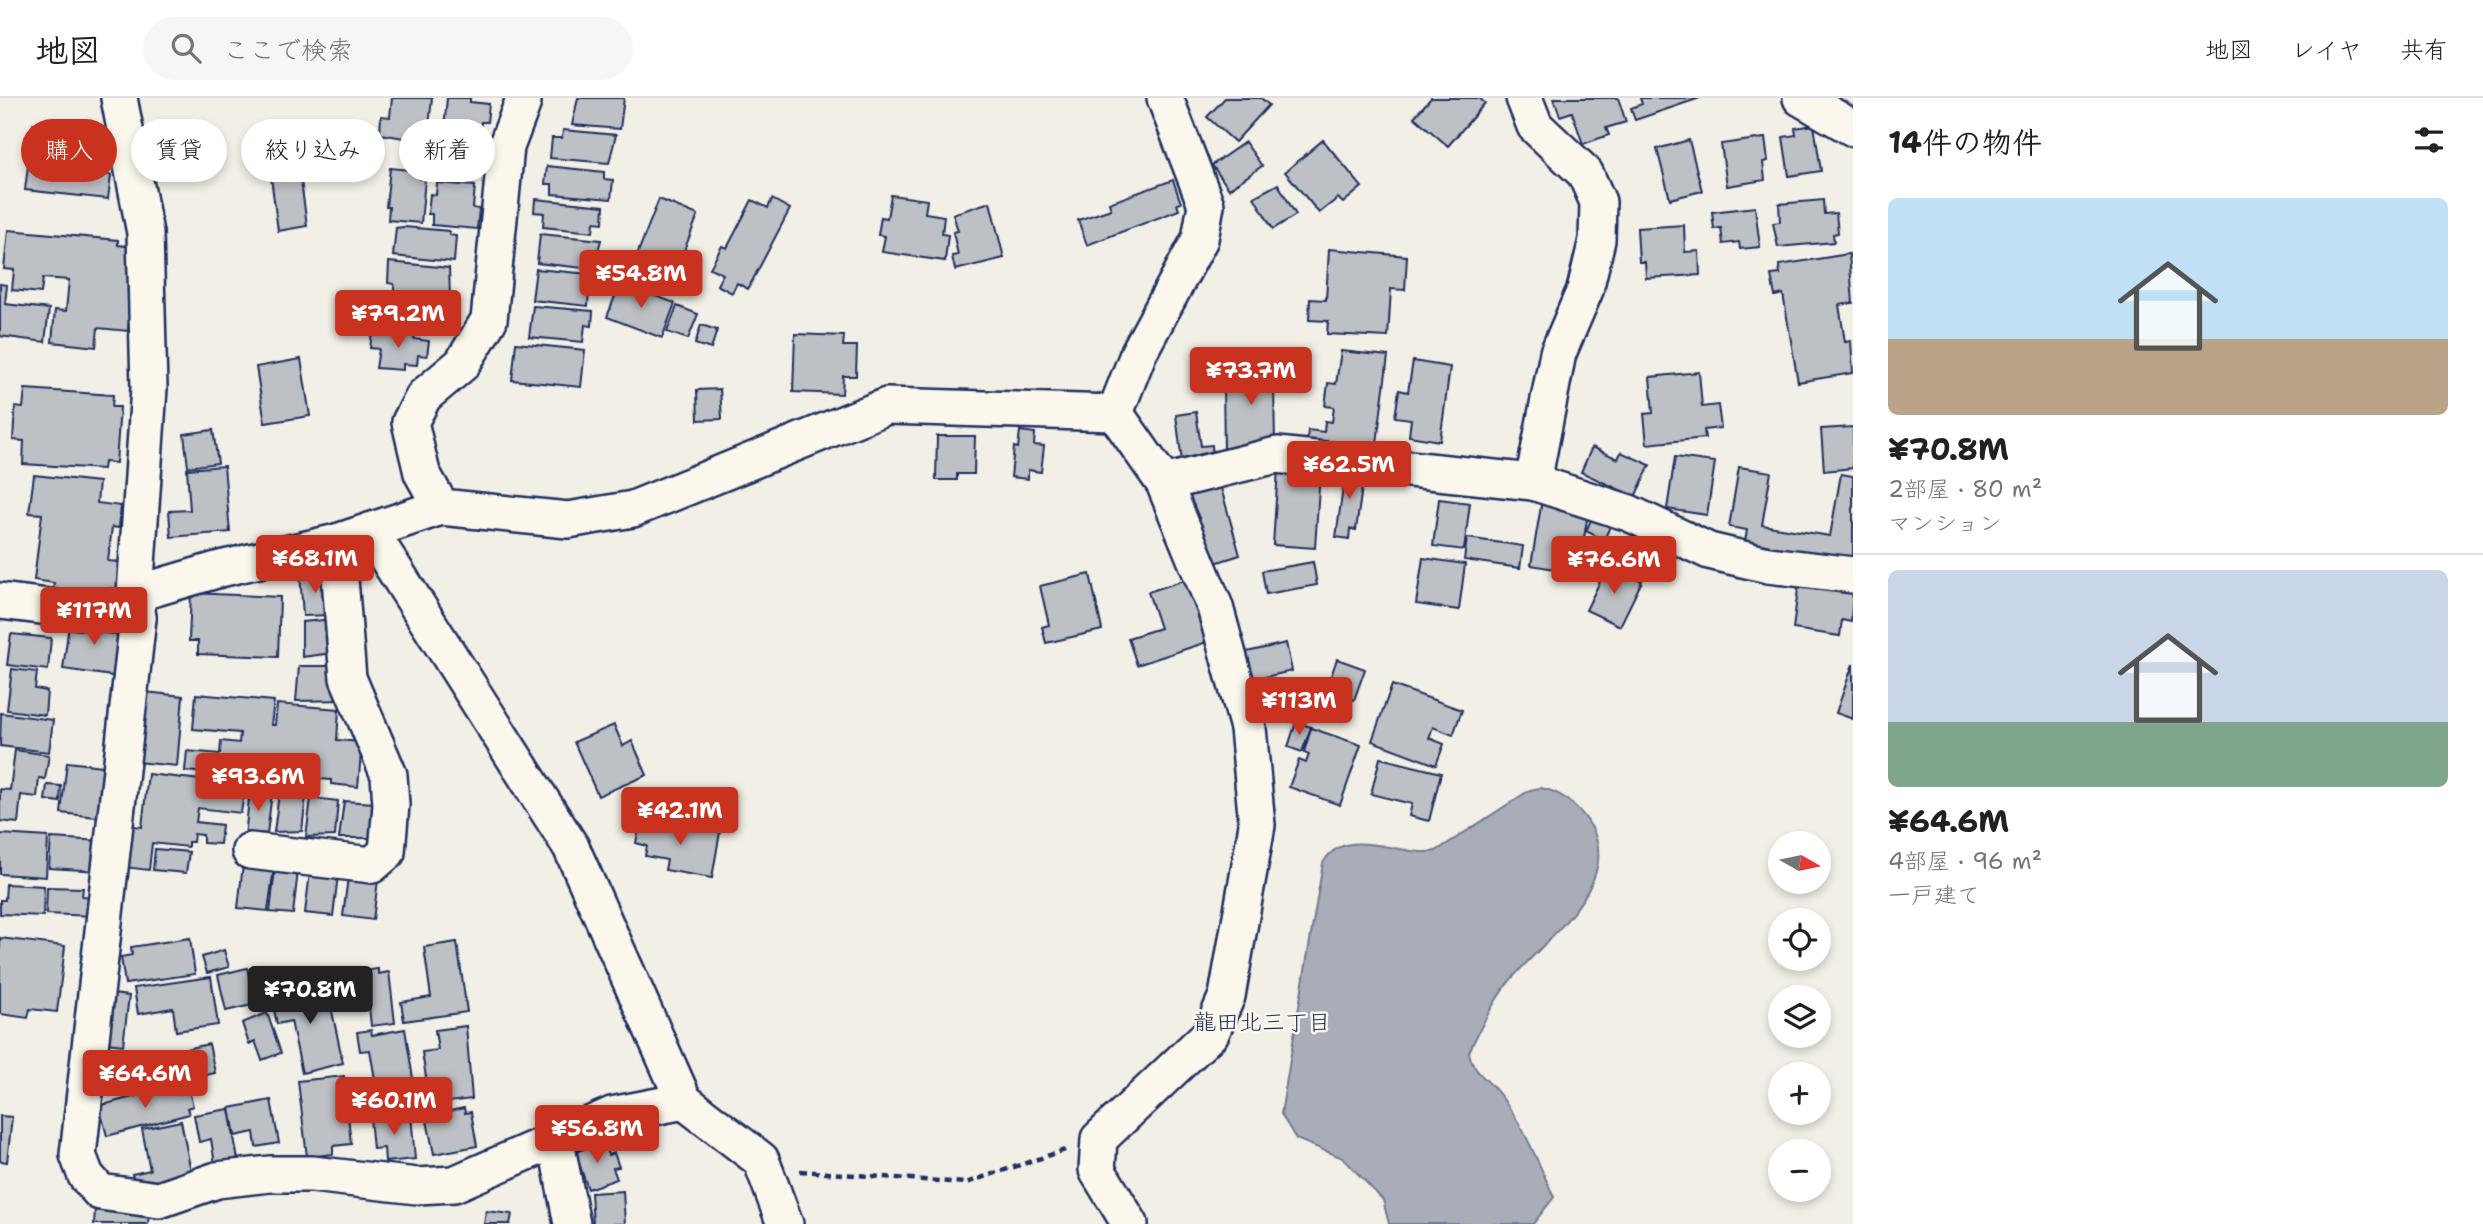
<!DOCTYPE html>
<html lang="ja">
<meta charset="utf-8">
<style>
body{margin:0;font-family:"Shantell Sans","Klee One",sans-serif;background:#f6f6f6;color:#202124;height:100vh;display:flex;flex-direction:column;font-size:26px;white-space:nowrap}
*{box-sizing:border-box;margin:0}
p{font-size:23px;color:#757577}
.icon{flex:none;width:38px;height:38px;fill:none;stroke:currentColor;stroke-width:2;stroke-linecap:round;stroke-linejoin:round}
.map{position:relative;flex:1;overflow:hidden}
.side{display:flex;flex-direction:column;background:#fff;width:630px}
.side>*{flex:none}
.top-card{position:absolute;left:21px;top:21px;width:665px;height:63px;display:flex;gap:14px}
.needle{width:46px;rotate:99deg}
.tools{position:absolute;left:1768px;top:733px;display:grid;gap:14px}
.tools a{display:grid;place-items:center;width:63px;height:63px;border-radius:50%;background:#fff;box-shadow:0 4px 10px #0003;font-size:35px}
.price{position:absolute;translate:-50% -60px;padding:0 16px;border-radius:7px;background:#c8321e;color:#fff;font-size:23px;line-height:46px;filter:drop-shadow(0 2px 4px #0008)}
.price::after{content:'';position:absolute;left:50%;top:42px;width:21px;height:16px;margin-left:-10px;background:inherit;clip-path:polygon(0 0,100% 0,50% 100%)}
.price.selected{background:#222;color:#fff}
ul{padding:0;list-style:none}
li{display:grid;align-content:center;gap:14px;height:371px;padding:0 35px}
li+li{border-top:2px solid #e0e0e0}
li span{display:grid;place-items:center;height:217px;border-radius:10px;color:#555}
li>.icon{margin-inline-start:auto}
span .icon{width:126px;height:126px;fill:#fffc;stroke-width:1}
li b{font-size:30px}
h2{display:flex;justify-content:space-between;align-items:center;height:84px;padding:0 35px;font-size:30px}
.tag{padding:0 24px;border-radius:32px;background:#fff;box-shadow:0 4px 10px #0003;font-size:24px;line-height:63px}
.tag.selected{background:#c8321e;color:#fff}
header{display:flex;align-items:center;gap:42px;box-sizing:border-box;height:98px;padding:0 35px;background:#fff;border-bottom:2px solid #e0e0e0}
header strong{font-size:33px}
nav{display:flex;gap:38px;margin-inline-start:auto;font-size:24px}
.search{width:490px;height:63px;background:#f6f6f6;display:flex;align-items:center;gap:18px;box-sizing:border-box;padding:0 24px;border-radius:38px;color:#757577;font-size:26px}
main{display:flex;flex:1;min-height:0}
.map>svg:first-child{display:block}
.water{fill:#a9adb7;stroke:#707b93;stroke-width:2}
.building{fill:#bdc0c4;stroke:#1b2f5e;stroke-width:2}
.lines{fill:none;stroke-linecap:round;stroke-linejoin:round}
.street-casing{stroke:#1b2f5e;stroke-width:40}
.path{stroke:#1b2f5e;stroke-width:4.5;stroke-dasharray:7 5;stroke-linecap:butt}
.street{stroke:#fbf7ec;stroke-width:35}
.labels{text-anchor:middle;dominant-baseline:central;stroke-width:5;stroke-linejoin:round;paint-order:stroke}
.neighbourhood-label{font-size:23px;fill:#1b2f5e;stroke:#fbf7ec}
</style>
<header>
<strong>地図</strong>
<div class="search"><svg class="icon" aria-label="search" viewBox="0 0 24 24"><circle cx="10" cy="10" r="6"/><path d="M15 15l6 6"/></svg>ここで検索</div>
<nav><a>地図</a><a>レイヤ</a><a>共有</a></nav>
</header>
<main>
<div class="map">
<svg width="1853" height="1126" viewBox="0 0 1853 1126">
<rect width="100%" height="100%" fill="#f2efe6"/>
<filter id="ink" filterUnits="userSpaceOnUse"><feTurbulence type="fractalNoise" baseFrequency=".0143" numOctaves="2"/><feDisplacementMap in="SourceGraphic" scale="14" xChannelSelector="R" yChannelSelector="G"/><feConvolveMatrix kernelMatrix="1 2 1 2 8 2 1 2 1" color-interpolation-filters="sRGB"/></filter>
<g filter="url(#ink)">
<path class="water" d="M1540,690C1560,693 1575,706 1587,722C1630,782 1542,843 1508,885C1492,905 1480,931 1469,954C1472,974 1488,981 1500,997C1524,1027 1538,1065 1554,1099L1533,1126H1389L1383,1102L1343,1060L1296,1041L1281,1016L1323,765C1346,725 1400,760 1436,753L1530,692Z"/>
<g class="building">
<path d="M392,0H432L428,37L416,36V42L380,36L381,18L390,19Z"/>
<path d="M447,0H470V4L489,6L487,24H481L480,44L443,41Z"/>
<path d="M578,0H624L620,31L572,27Z"/>
<path d="M1225,0H1261L1269,7L1235,44L1207,19Z"/>
<path d="M1431,0H1479L1485,5L1448,48L1414,19Z"/>
<path d="M1554,0H1618L1626,24L1606,30L1609,37L1583,46L1572,14L1560,18Z"/>
<path d="M1640,0H1700L1635,22L1631,10L1642,6Z"/>
<path d="M33,26L97,33L95,50L103,51L101,76L111,77L108,101L25,92Z"/>
<path d="M1814,27L1821,73L1789,78L1783,39L1796,37L1795,30Z"/>
<path d="M563,32L616,37L609,65L550,60L552,40H562Z"/>
<path d="M295,37L307,128L278,133L266,41Z"/>
<path d="M1765,40L1768,63L1763,64L1765,82L1727,88L1721,46Z"/>
<path d="M1323,42L1362,89L1343,105L1338,100L1319,115L1285,74Z"/>
<path d="M1689,42L1702,93L1670,101L1657,51Z"/>
<path d="M1245,44L1262,68L1229,91L1212,67Z"/>
<path d="M547,68L604,74V81L613,82L611,101L552,96V86H545Z"/>
<path d="M390,70L421,73L420,81H425L421,125L388,122L389,109H386Z"/>
<path d="M1173,82L1181,105L1177,106L1179,112L1087,147L1078,122L1111,111L1109,105Z"/>
<path d="M437,85L475,88L473,110L479,111L477,131L432,127V116H428L430,96L436,97Z"/>
<path d="M1278,86L1296,117L1273,131L1254,99Z"/>
<path d="M891,97L927,102L925,115L944,118L942,136L948,137L945,163L882,154L885,138L878,137L881,119L887,120Z"/>
<path d="M535,101L604,108L603,125L594,124L593,134L543,129L544,115L534,114Z"/>
<path d="M659,101L698,117L676,173L637,157Z"/>
<path d="M772,101L790,111L748,191L737,185L732,195L717,187L723,176L710,170L722,148L727,150L752,102L768,110Z"/>
<path d="M1823,102L1824,116L1836,115L1838,135L1833,136L1834,144L1778,149L1773,125L1780,124L1779,106Z"/>
<path d="M990,104L1004,160L955,172L952,158L958,157L953,134L958,133L953,116Z"/>
<path d="M1755,109L1760,149L1740,151L1739,144L1723,146L1721,130L1714,131L1712,114Z"/>
<path d="M1684,127L1685,154L1699,153L1700,177L1646,180L1645,164H1639L1637,130Z"/>
<path d="M404,129L449,133V137L456,138L454,164L393,158L396,130Z"/>
<path d="M8,132L118,142V147L136,149L128,233L98,230L96,249L52,244L55,212L66,213L69,182L43,180L41,195L12,192L14,172L4,171Z"/>
<path d="M540,136L601,142L593,171L537,165Z"/>
<path d="M1329,151L1407,158L1405,192L1391,191L1388,239L1327,236L1328,223L1309,222L1310,201L1326,202Z"/>
<path d="M1849,156L1853,205L1839,207L1845,244L1851,243L1853,275L1798,284L1783,196L1775,198L1771,177L1780,176L1779,167Z"/>
<path d="M389,164L449,170L450,200L394,195V186L388,185Z"/>
<path d="M536,171L600,177L598,192L589,191L588,208L532,202Z"/>
<path d="M620,185L675,205L662,240L607,219Z"/>
<path d="M0,186L7,187L5,206L49,211L45,244L0,238Z"/>
<path d="M382,200L437,206L434,234L377,228Z"/>
<path d="M533,208L593,213L592,228L585,227L583,244L529,239Z"/>
<path d="M677,208L698,216L688,241L667,234Z"/>
<path d="M701,227L717,232L711,251L695,246Z"/>
<path d="M384,234L415,237L414,241L429,243L427,258L418,257L417,267L403,266V272L376,270L379,251L370,250L372,235Z"/>
<path d="M795,236L844,238L843,248H857L856,278H843L842,296L793,294Z"/>
<path d="M516,245L585,252L581,289L512,282Z"/>
<path d="M1341,253L1388,258L1375,361L1306,352L1308,332L1324,334L1325,323L1332,324L1334,309L1325,308L1328,285L1336,286Z"/>
<path d="M301,261L310,318L265,325L256,269Z"/>
<path d="M1413,263L1450,269L1440,343L1409,338L1411,321L1395,319L1399,292L1408,294Z"/>
<path d="M1285,267V284L1274,285L1275,348L1224,354L1223,284H1231L1230,268Z"/>
<path d="M1699,274L1702,309L1718,307L1721,330L1704,332L1705,340L1647,346L1644,316L1653,315L1650,279Z"/>
<path d="M25,291L113,297L112,309H120L116,365L104,364L103,371L23,366L24,343L13,342L15,309L23,310Z"/>
<path d="M720,291L722,321L698,322L697,292Z"/>
<path d="M1196,314L1201,348L1212,347L1213,359L1182,364L1176,317Z"/>
<path d="M1853,329V370L1824,373L1821,331Z"/>
<path d="M213,332L218,365L188,369L184,336Z"/>
<path d="M1020,333L1035,335L1034,347L1044,348L1041,374L1028,372V381L1011,379L1014,349L1018,350Z"/>
<path d="M937,338H975L974,376H957V382H936Z"/>
<path d="M1592,349L1618,361L1621,354L1650,367L1635,399L1581,374Z"/>
<path d="M1675,359L1715,364L1707,417L1667,411Z"/>
<path d="M224,368L230,434L171,439L169,413L190,412L187,371Z"/>
<path d="M1739,369L1771,374L1762,427L1830,438L1841,376L1853,378V462L1745,444L1747,432L1729,429Z"/>
<path d="M1278,371L1320,374L1315,450L1273,447Z"/>
<path d="M1336,371L1364,375L1356,432L1350,431L1349,441L1336,439L1344,383L1335,382Z"/>
<path d="M1217,376L1240,457L1212,466L1179,388Z"/>
<path d="M34,377L99,384L97,405L121,408L119,430L112,429L108,463L122,464L119,491L109,490L108,501L77,498V494L53,491L54,485L34,482L42,416L29,415Z"/>
<path d="M1543,396L1590,404L1578,475L1531,467Z"/>
<path d="M1439,401L1470,405L1464,452L1433,448Z"/>
<path d="M1597,409L1615,417L1604,442L1586,433Z"/>
<path d="M1467,440L1523,448L1520,470L1464,462Z"/>
<path d="M1423,460L1465,466L1459,512L1416,506Z"/>
<path d="M1313,464L1317,487L1266,496L1262,473Z"/>
<path d="M1608,467L1642,483L1620,528L1586,512Z"/>
<path d="M321,474V490L329,489L331,517L303,518L300,475Z"/>
<path d="M1090,476L1102,532L1046,545L1042,529L1049,527L1040,488Z"/>
<path d="M1194,479L1213,542L1137,567L1128,540L1160,530L1148,494Z"/>
<path d="M1799,483L1853,491L1851,524L1842,522L1840,538L1793,531Z"/>
<path d="M191,495L280,499L278,559L198,556V543H189Z"/>
<path d="M70,519L126,527L119,579L63,571Z"/>
<path d="M334,521L332,555L302,559V524Z"/>
<path d="M11,536L51,540L48,572L7,567Z"/>
<path d="M1286,545L1292,573L1265,579L1269,598L1248,602L1238,556Z"/>
<path d="M1337,561L1365,571L1354,602L1326,592Z"/>
<path d="M1853,566V621L1836,615Z"/>
<path d="M299,568H337L345,602L296,603Z"/>
<path d="M12,571L37,574L35,591L47,593L45,617L7,612Z"/>
<path d="M1392,587L1462,612L1453,637L1433,629L1429,640L1444,646L1436,667L1372,643Z"/>
<path d="M144,594L183,598L177,668L137,664Z"/>
<path d="M196,596L274,603L271,627H275L277,606L339,611L337,642L362,644L358,689L331,686V682L310,680V684L185,673L187,653L220,656L221,643L239,645L240,635L193,631Z"/>
<path d="M1,615L53,622L49,654L0,648Z"/>
<path d="M1296,624L1311,629L1302,654L1288,649Z"/>
<path d="M614,627L623,648L632,643L647,677L598,698L574,644Z"/>
<path d="M1311,630L1361,647L1340,707L1289,689L1299,662L1306,665L1309,656L1304,654Z"/>
<path d="M15,652L49,657L45,681L39,680L37,699L21,697L18,725L0,723V691L10,692Z"/>
<path d="M1380,660L1441,675L1429,723L1409,718L1412,706L1371,696Z"/>
<path d="M67,664L111,669L105,720L61,715Z"/>
<path d="M148,676L245,687L241,715L198,710L196,724L222,727L220,746L203,745V737L194,736L193,744H188V749L152,745L149,772L115,768L126,727L142,729Z"/>
<path d="M47,687L61,688L60,704L45,702Z"/>
<path d="M250,691L272,694L267,736L260,735L259,740L245,739Z"/>
<path d="M279,695L306,698L302,733L274,734Z"/>
<path d="M311,700L338,703L335,738L306,739Z"/>
<path d="M344,703L374,705L371,740H339Z"/>
<path d="M641,720L720,734L712,780L665,772L667,762L645,758L647,748L636,745Z"/>
<path d="M0,736L48,739L46,779L0,776Z"/>
<path d="M51,740L102,743L100,773L49,770Z"/>
<path d="M155,751L189,754L186,775L153,772Z"/>
<path d="M276,762L299,764L293,816L270,814Z"/>
<path d="M243,766L274,770L268,813L238,810Z"/>
<path d="M311,766L339,769L333,818L305,815Z"/>
<path d="M349,771L379,774L373,822L343,818Z"/>
<path d="M6,786L44,788L43,818L0,816V802H5Z"/>
<path d="M47,789L83,790L82,798L96,799L94,818L46,816Z"/>
<path d="M0,840L65,848L57,914L30,911L28,920L0,916Z"/>
<path d="M190,840L195,876L125,886L121,859L132,857L131,849Z"/>
<path d="M457,844L467,914L404,923L401,904L431,899L424,849Z"/>
<path d="M224,852L229,869L207,875L202,859Z"/>
<path d="M247,870L256,906L226,913L218,877Z"/>
<path d="M378,871V876L389,874L395,925L371,928L369,909L361,911L356,874Z"/>
<path d="M211,879L218,927L176,933L173,910L138,916L134,890Z"/>
<path d="M326,885L343,965L302,975L291,923L277,926L271,897Z"/>
<path d="M103,895L129,898L123,947L97,944Z"/>
<path d="M267,915L281,955L262,962L255,943L249,946L242,925Z"/>
<path d="M466,928L472,1001L434,1006L432,991L428,992L422,954L438,952L435,932Z"/>
<path d="M405,931L416,999L379,1005L370,952L360,953L357,934L371,932L372,937Z"/>
<path d="M209,946L215,975L178,983L172,954Z"/>
<path d="M141,951L144,963L155,961L159,981L114,991L107,958Z"/>
<path d="M344,978L351,1046L333,1048V1056L307,1059L298,983Z"/>
<path d="M176,987L178,996L189,993L193,1008L187,1010L189,1016L107,1038L99,1008Z"/>
<path d="M271,1002L279,1045L256,1049L254,1034L235,1038L230,1010Z"/>
<path d="M464,1010L465,1015L471,1014L477,1048L434,1056L426,1018Z"/>
<path d="M229,1011L238,1062L215,1066L211,1041L199,1044L194,1017Z"/>
<path d="M411,1016L415,1061L385,1064L384,1050L373,1051L370,1020Z"/>
<path d="M0,1018L12,1019L7,1064L0,1063Z"/>
<path d="M181,1023L193,1084L137,1096L132,1076L150,1072L142,1031Z"/>
<path d="M604,1044L608,1057L614,1055L619,1069L613,1070L617,1081L588,1091L575,1054Z"/>
<path d="M623,1093L625,1126H593L591,1095Z"/>
<path d="M95,1111L149,1114L148,1126H94Z"/>
<path d="M486,1113L512,1116L510,1126H484Z"/>
</g>
<g class="lines">
<defs>
<g id="street">
<path d="M119,0L145,135L149,290L135,496L138,520L78,1057L86,1078L100,1094L159,1102L217,1082L270,1076H312L417,1088L454,1086L612,1017L684,1003"/>
<path d="M1524,0L1535,28L1585,75L1598,104L1597,142L1585,192L1558,255L1533,384"/>
<path d="M1801,0L1853,30"/>
<path d="M1115,315L1164,385L1215,509L1248,630L1257,727L1227,898L1211,935L1099,1041L1097,1072L1130,1126"/>
<path d="M1115,315L1139,254L1200,141L1206,107L1165,0"/>
<path d="M1164,385L1277,357L1533,384L1629,415L1709,453L1768,467L1853,477"/>
<path d="M441,409L422,375L410,324L424,298L462,266L489,222L506,49L523,4"/>
<path d="M370,433L571,749L684,1003L761,1062L785,1126"/>
<path d="M135,496L220,471L337,444L441,409L568,422L633,411L887,308L1115,315"/>
<path d="M0,503L138,520"/>
<path d="M250,753L372,767L387,754L391,707L389,677L348,580L337,444"/>
<path d="M556,1044L572,1126"/>
</g>
</defs>
<use href="#street" class="street-casing"/>
<path class="path" d="M800,1073L966,1085L1065,1052"/>
<use href="#street" class="street"/>
</g>
</g>
<g class="labels">
<g class="neighbourhood-label">
<text x="1262" y="924">龍田北三丁目</text>
</g>
</g>
</svg>
<div class="tools">
<a><svg class="needle" viewBox="-14 -14 28 28"><path d="M0-13l5 13h-10z" fill="#e53935"/><path d="M0 13l5-13h-10z" fill="#757577"/></svg></a>
<a><svg class="icon" aria-label="locate" viewBox="0 0 24 24"><circle cx="12" cy="12" r="6"/><path d="M12 2v4M12 18v4M2 12h4M18 12h4"/></svg></a>
<a><svg class="icon" aria-label="layers" viewBox="0 0 24 24"><path d="M12 4l9 5-9 5-9-5zM3 14l9 5 9-5"/></svg></a>
<a>+</a>
<a>−</a>
</div>
<b class="price" style="left:641px;top:212px">¥54.8M</b>
<b class="price" style="left:398px;top:252px">¥79.2M</b>
<b class="price" style="left:1251px;top:309px">¥73.7M</b>
<b class="price" style="left:1349px;top:403px">¥62.5M</b>
<b class="price" style="left:315px;top:497px">¥68.1M</b>
<b class="price" style="left:1614px;top:498px">¥76.6M</b>
<b class="price" style="left:94px;top:549px">¥117M</b>
<b class="price" style="left:1299px;top:639px">¥113M</b>
<b class="price" style="left:258px;top:715px">¥93.6M</b>
<b class="price" style="left:680px;top:749px">¥42.1M</b>
<b class="price selected" style="left:310px;top:928px">¥70.8M</b>
<b class="price" style="left:145px;top:1012px">¥64.6M</b>
<b class="price" style="left:394px;top:1039px">¥60.1M</b>
<b class="price" style="left:597px;top:1067px">¥56.8M</b>
<div class="top-card">
<a class="tag selected">購入</a>
<a class="tag">賃貸</a>
<a class="tag">絞り込み</a>
<a class="tag">新着</a>
</div>
</div>
<section class="side">
<h2>14件の物件<svg class="icon" aria-label="filters" viewBox="0 0 24 24"><path d="M4 7h16M4 17h16"/><circle cx="9" cy="7" r="2"/><circle cx="15" cy="17" r="2"/></svg></h2>
<ul>
<li><span style="background:linear-gradient(#bfe0f5 65%,#b9a48a 0)"><svg class="icon" aria-label="home" viewBox="0 0 24 24"><path d="M3 11l9-7 9 7M6 9v11h12V9"/></svg></span><div><b>¥70.8M</b><p>2部屋 · 80 m²</p><p>マンション</p></div></li>
<li><span style="background:linear-gradient(#c9d6e8 70%,#7fa58c 0)"><svg class="icon" aria-label="home" viewBox="0 0 24 24"><path d="M3 11l9-7 9 7M6 9v11h12V9"/></svg></span><div><b>¥64.6M</b><p>4部屋 · 96 m²</p><p>一戸建て</p></div></li>
</ul>
</section>
</main>
